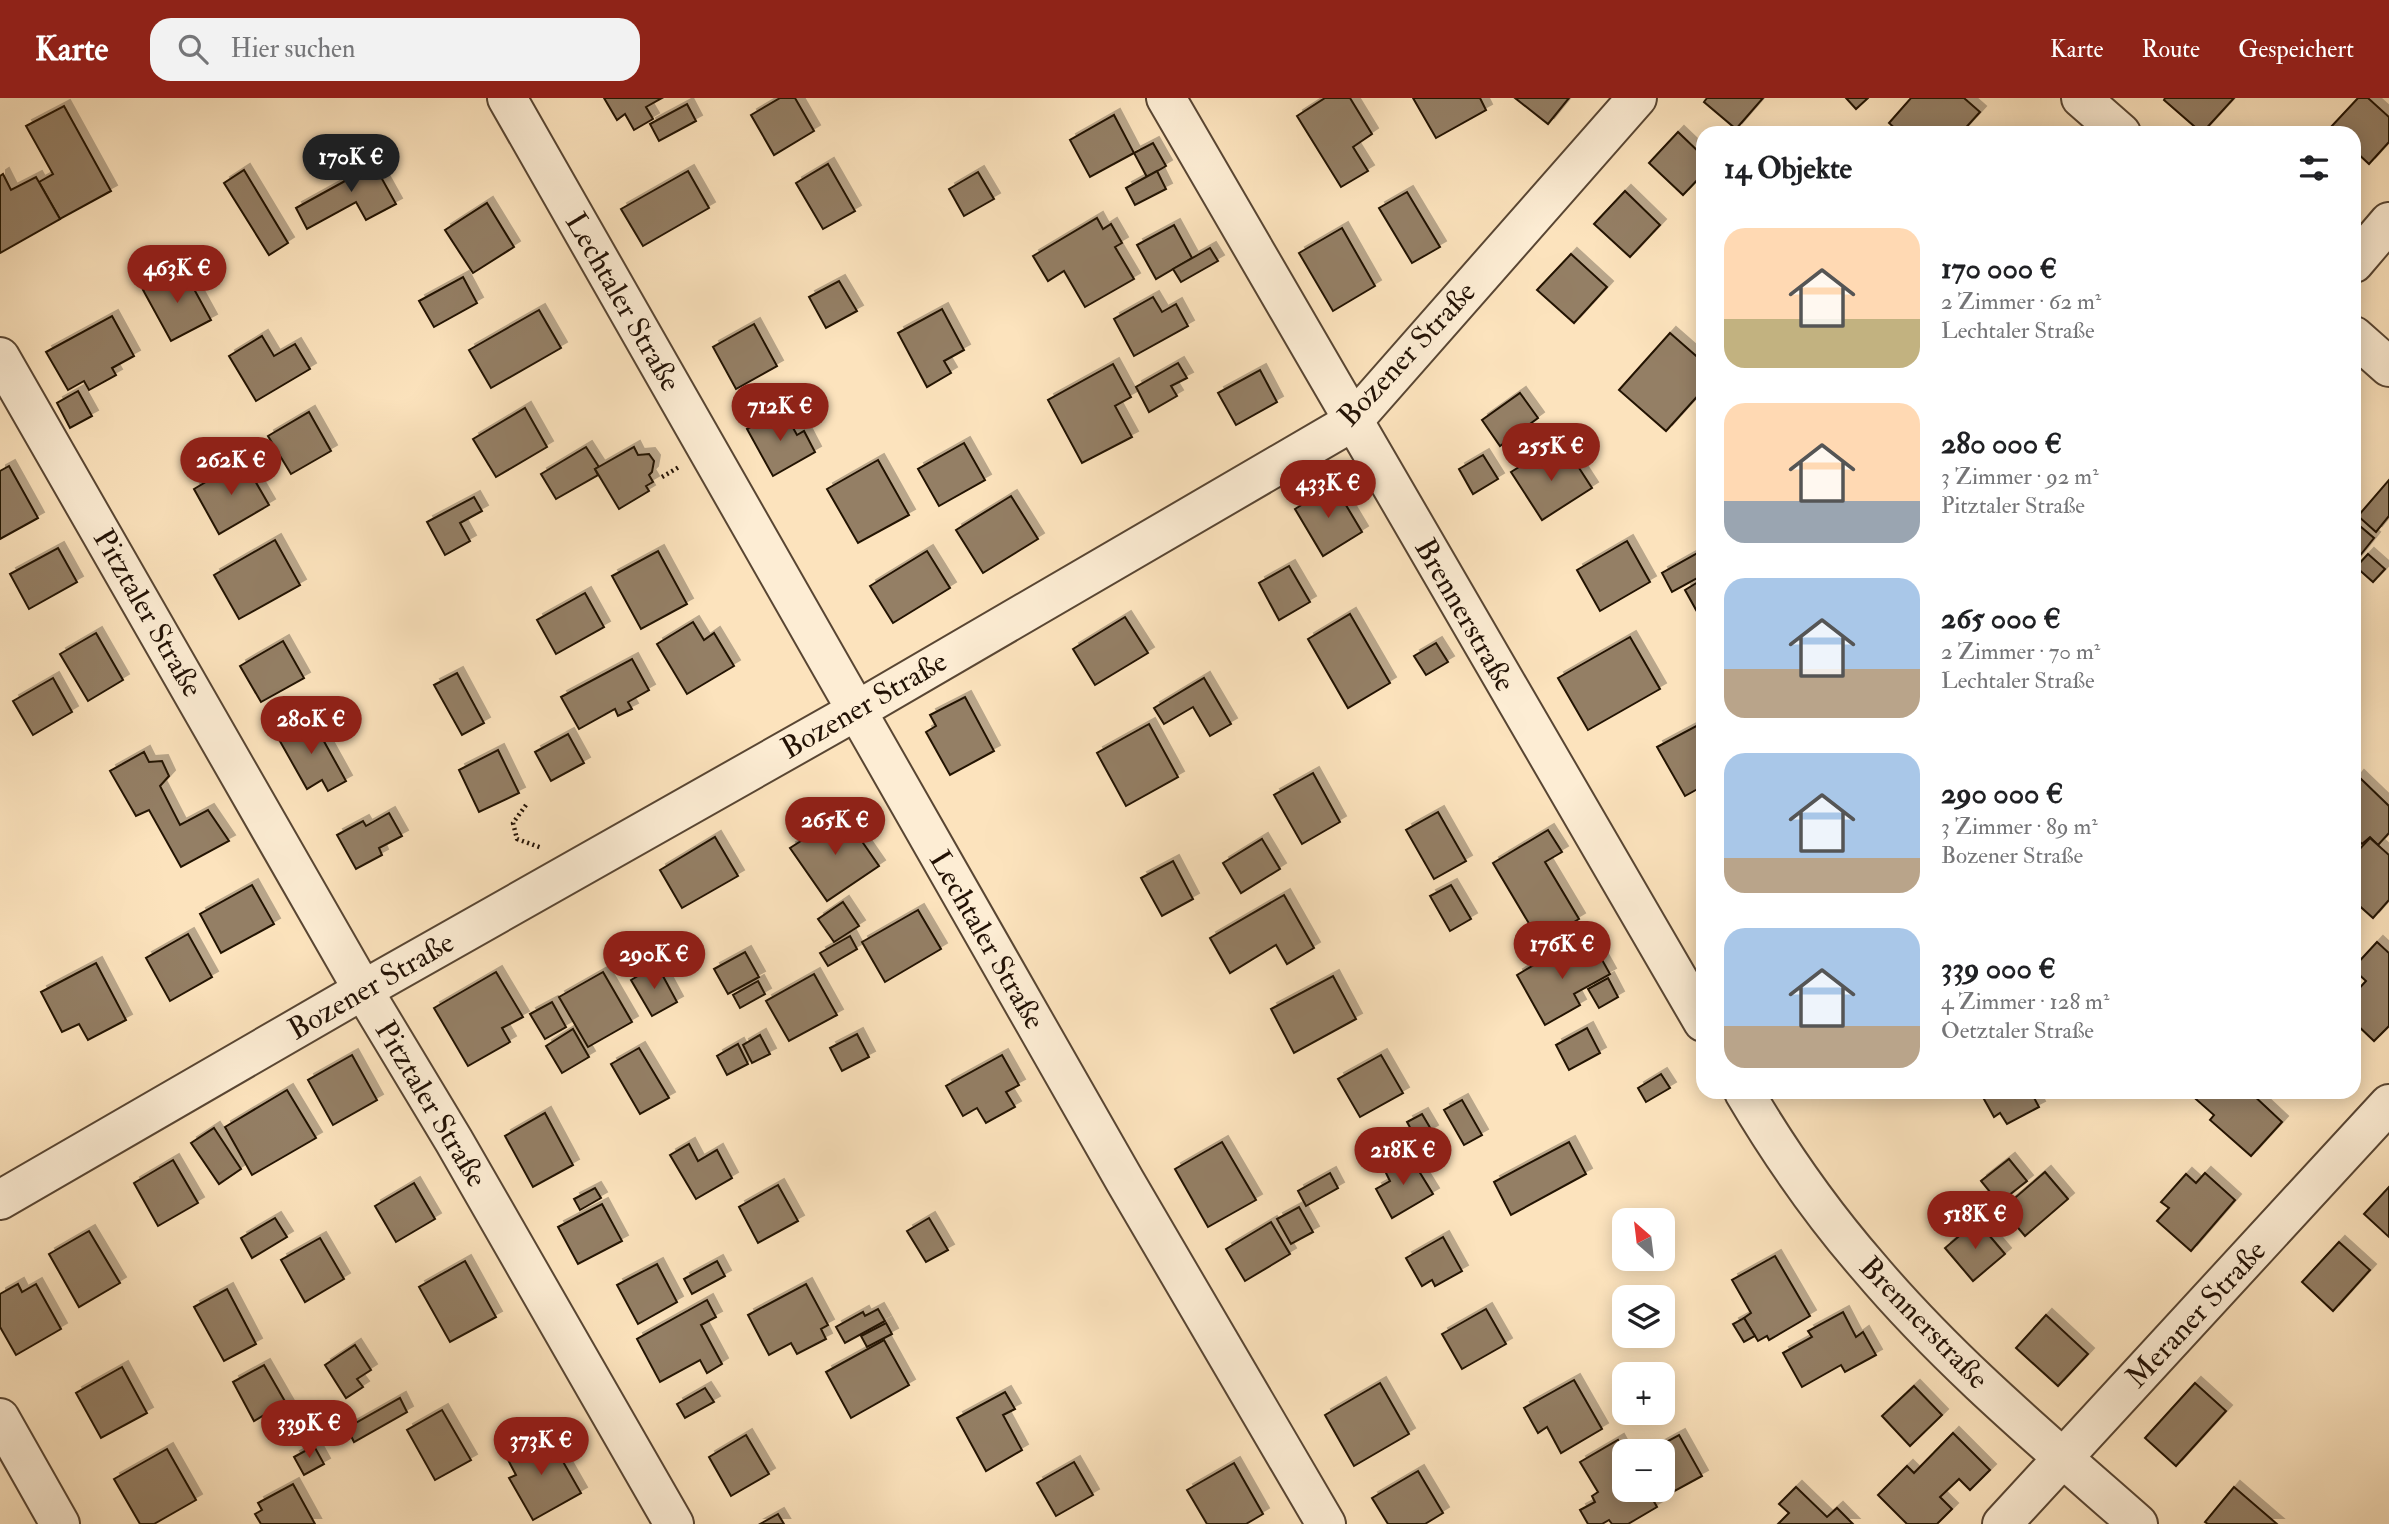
<!DOCTYPE html>
<html lang="de">
<meta charset="utf-8">
<style>
body{margin:0;font-family:"IM FELL Double Pica",serif;background:#f2f2f2;color:#202124;height:100vh;display:flex;flex-direction:column;font-size:26px;white-space:nowrap}
*{box-sizing:border-box;margin:0}
p{font-size:23px;color:#757577}
.icon{flex:none;width:38px;height:38px;fill:none;stroke:currentColor;stroke-width:2;stroke-linecap:round;stroke-linejoin:round}
.map{position:relative;flex:1;overflow:hidden}
.panel{position:absolute;left:1696px;top:28px;width:665px;height:973px;display:flex;flex-direction:column;background:#fff;border-radius:21px;box-shadow:0 4px 18px #0003}
.panel>*{flex:none}
.needle{width:46px;rotate:332deg}
.buttons{position:absolute;left:1612px;top:1110px;display:grid;gap:14px}
.buttons a{display:grid;place-items:center;width:63px;height:63px;border-radius:14px;background:#fff;box-shadow:0 4px 18px #0003;font-size:35px}
.price{position:absolute;translate:-50% -60px;padding:0 16px;border-radius:24px;background:#8f2418;color:#fff;font-size:23px;line-height:46px;filter:drop-shadow(0 2px 4px #0008)}
.price::after{content:'';position:absolute;left:50%;top:42px;width:21px;height:16px;margin-left:-10px;background:inherit;clip-path:polygon(0 0,100% 0,50% 100%)}
.price.selected{background:#222;color:#fff}
ul{padding:0;list-style:none}
li{display:flex;align-items:center;gap:21px;height:175px;padding:0 28px}
li span{display:grid;place-items:center;flex:none;width:196px;height:140px;border-radius:21px;color:#555}
li>.icon{margin-inline-start:auto}
span .icon{width:84px;height:84px;fill:#fffc;stroke-width:1}
li b{font-size:30px}
h2{display:flex;justify-content:space-between;align-items:center;height:84px;padding:0 28px;font-size:30px}
header{display:flex;align-items:center;gap:42px;box-sizing:border-box;height:98px;padding:0 35px;background:#8f2418;color:#fff}
header strong{font-size:33px}
nav{display:flex;gap:38px;margin-inline-start:auto;font-size:24px}
.search{width:490px;height:63px;background:#f2f2f2;display:flex;align-items:center;gap:18px;box-sizing:border-box;padding:0 24px;border-radius:21px;color:#757577;font-size:26px}
.map>svg:first-child{display:block}
.building{fill:#947f65;stroke:#231205;stroke-width:2;filter:url(#shadow)}
.lines{fill:none;stroke-linecap:round;stroke-linejoin:round}
.minor-casing{stroke:#594633;stroke-width:42}
.path{stroke:#231205;stroke-width:4.5;stroke-dasharray:2 3.5;stroke-linecap:butt}
.minor{stroke:#fdedd4;stroke-width:38}
.labels{text-anchor:middle;dominant-baseline:central;stroke-width:5;stroke-linejoin:round;paint-order:stroke}
.street-label{font-size:30px;fill:#231205;stroke:#fdedd4}
</style>
<header>
<strong>Karte</strong>
<div class="search"><svg class="icon" aria-label="search" viewBox="0 0 24 24"><circle cx="10" cy="10" r="6"/><path d="M15 15l6 6"/></svg>Hier suchen</div>
<nav><a>Karte</a><a>Route</a><a>Gespeichert</a></nav>
</header>
<div class="map">
<svg width="2389" height="1426" viewBox="0 0 2389 1426">
<defs>
<filter id="shadow"><feDropShadow dx="6" dy="-6" stdDeviation="0" flood-color="#0004"/></filter>
</defs>
<rect width="100%" height="100%" fill="#fce3bd"/>
<filter id="stains"><feTurbulence type="fractalNoise" baseFrequency=".00286" numOctaves="4"/><feColorMatrix values="0 0 0 0 .2 0 0 0 0 .09 0 0 0 0 .02 0 0 0 .5 -.17"/></filter>
<radialGradient id="worn" r=".72"><stop offset=".6" stop-color="#630" stop-opacity="0"/><stop offset="1" stop-color="#630" stop-opacity=".3"/></radialGradient>
<g class="building">
<path d="M604,0H662L646,9L653,21L634,32L625,16L617,22Z"/>
<path d="M780,0H795L814,33L774,57L751,17Z"/>
<path d="M1325,0H1350L1372,36L1353,49L1368,73L1341,89L1297,18Z"/>
<path d="M1413,0H1480L1486,12L1436,40Z"/>
<path d="M1515,0H1569L1548,26Z"/>
<path d="M1707,0H1763L1736,31L1704,4Z"/>
<path d="M1846,0H1868L1856,11Z"/>
<path d="M1911,0H1964L1980,14L1961,35H1900L1889,25Z"/>
<path d="M2165,0H2234L2202,35L2164,2Z"/>
<path d="M2358,0H2368L2389,19V44L2369,66L2354,52V35H2335L2330,30Z"/>
<path d="M687,6L696,23L659,43L650,26Z"/>
<path d="M64,8L111,93L60,121L39,84L53,76L26,28Z"/>
<path d="M1114,17L1134,55L1090,79L1070,42Z"/>
<path d="M1678,34L1703,58V76L1683,97L1649,65Z"/>
<path d="M1153,45L1166,68L1147,79L1134,55Z"/>
<path d="M367,54L396,106L366,122L356,104L307,131L296,110L345,83L339,70Z"/>
<path d="M828,66L855,113L823,131L796,85Z"/>
<path d="M244,72L288,145L269,157L224,85Z"/>
<path d="M688,73L709,110L643,148L621,111Z"/>
<path d="M1157,73L1166,91L1135,107L1126,90Z"/>
<path d="M978,74L994,101L964,118L949,91Z"/>
<path d="M3,76L11,92L36,79L60,121L0,155V78Z"/>
<path d="M1625,93L1660,127L1630,159L1594,126Z"/>
<path d="M1407,94L1440,149L1412,165L1379,110Z"/>
<path d="M487,105L514,149L473,175L445,132Z"/>
<path d="M1097,120L1103,131L1111,126L1122,145L1115,149L1134,181L1085,209L1064,173L1048,183L1033,158Z"/>
<path d="M1174,127L1192,160L1156,181L1137,147Z"/>
<path d="M1342,130L1375,188L1333,213L1299,155Z"/>
<path d="M1210,150L1218,163L1181,184L1173,171Z"/>
<path d="M1571,156L1607,189L1574,225L1537,192Z"/>
<path d="M183,171L211,222L171,243L143,192Z"/>
<path d="M463,179L477,205L434,229L419,203Z"/>
<path d="M839,183L857,213L826,230L809,199Z"/>
<path d="M1153,199L1162,214L1176,206L1188,228L1134,258L1114,221Z"/>
<path d="M942,211L964,252L944,263L951,275L927,289L898,235Z"/>
<path d="M539,212L561,250L491,290L469,252Z"/>
<path d="M112,218L134,258L112,270L116,277L89,292L84,283L68,292L46,254Z"/>
<path d="M754,226L777,268L736,291L713,249Z"/>
<path d="M1670,235L1703,264V292L1666,333L1619,292Z"/>
<path d="M262,238L274,258L295,246L310,271L256,303L229,258Z"/>
<path d="M1178,265L1187,280L1171,288L1177,298L1149,314L1136,289Z"/>
<path d="M1113,266L1131,299L1115,308L1132,339L1082,365L1048,302Z"/>
<path d="M1260,272L1277,304L1236,327L1218,295Z"/>
<path d="M78,293L92,318L70,330L57,305Z"/>
<path d="M1520,295L1538,320L1500,348L1482,322Z"/>
<path d="M525,310L547,349L496,379L473,341Z"/>
<path d="M783,312L797,337L804,333L815,354L773,378L747,331Z"/>
<path d="M309,314L331,353L291,376L268,338Z"/>
<path d="M964,345L985,382L939,408L918,371Z"/>
<path d="M586,349L599,369L595,371L598,377L556,401L541,376Z"/>
<path d="M634,349L638,357L649,356L654,363L652,374L649,377L653,384L646,388L649,393L619,411L595,371Z"/>
<path d="M1543,354L1552,367L1570,356L1592,390L1542,422L1511,374Z"/>
<path d="M1483,357L1498,381L1473,396L1459,371Z"/>
<path d="M243,362L269,407L219,436L194,391Z"/>
<path d="M878,362L909,417L858,445L827,391Z"/>
<path d="M9,368L38,420L0,441V373Z"/>
<path d="M2389,382V418L2376,434L2358,418Z"/>
<path d="M1334,387L1362,434L1323,458L1295,411Z"/>
<path d="M1011,398L1038,441L983,475L956,432Z"/>
<path d="M474,399L482,413L460,425L470,443L445,457L427,424Z"/>
<path d="M2354,423L2374,440L2354,465Z"/>
<path d="M275,442L300,487L239,521L214,477Z"/>
<path d="M1627,443L1650,484L1600,513L1577,472Z"/>
<path d="M58,450L77,484L29,511L10,476Z"/>
<path d="M1703,452V477L1672,494L1662,475Z"/>
<path d="M658,453L687,506L641,531L612,478Z"/>
<path d="M927,453L950,490L893,525L870,488Z"/>
<path d="M2368,456L2385,471L2373,484L2356,469Z"/>
<path d="M1289,468L1310,504L1279,522L1259,485Z"/>
<path d="M1703,481V517L1700,519L1685,492Z"/>
<path d="M585,495L604,529L556,556L537,522Z"/>
<path d="M1350,516L1390,585L1348,610L1308,541Z"/>
<path d="M1125,519L1148,555L1095,587L1073,551Z"/>
<path d="M693,524L704,542L714,535L734,568L687,596L657,546Z"/>
<path d="M96,535L123,582L88,603L60,556Z"/>
<path d="M1630,539L1660,591L1588,632L1558,580Z"/>
<path d="M283,543L304,580L261,604L240,568Z"/>
<path d="M1436,545L1448,564L1426,577L1414,558Z"/>
<path d="M632,561L649,592L628,604L632,611L618,618L615,611L579,631L561,599Z"/>
<path d="M457,575L484,625L462,637L434,587Z"/>
<path d="M53,580L72,614L33,637L13,603Z"/>
<path d="M1204,580L1231,626L1210,638L1193,609L1164,626L1154,610Z"/>
<path d="M965,599L994,653L950,677L926,634L936,628L930,617Z"/>
<path d="M311,620L346,683L328,693L322,682L307,691L277,638Z"/>
<path d="M1149,626L1178,679L1126,708L1097,655Z"/>
<path d="M1700,626L1703,631V688L1685,698L1657,649Z"/>
<path d="M568,636L584,665L551,683L535,654Z"/>
<path d="M498,652L519,695L479,714L459,672Z"/>
<path d="M144,654L149,664L162,663L169,678L160,688L180,727L208,712L229,743L181,769L149,712L136,718L110,673Z"/>
<path d="M1313,675L1340,724L1302,746L1274,697Z"/>
<path d="M2358,678L2389,708V735L2378,747L2370,739L2362,746L2354,738V683Z"/>
<path d="M1438,714L1466,763L1434,781L1406,732Z"/>
<path d="M389,715L402,738L379,750L382,757L356,771L337,737L363,723L366,728Z"/>
<path d="M843,716L879,768L827,803L790,750Z"/>
<path d="M1548,732L1562,754L1545,764L1579,821L1540,844L1493,765Z"/>
<path d="M715,739L738,778L682,810L660,772Z"/>
<path d="M2370,740L2389,757V802L2373,820L2354,803V757Z"/>
<path d="M1262,741L1280,771L1241,795L1223,765Z"/>
<path d="M1173,763L1193,801L1162,818L1141,780Z"/>
<path d="M252,787L274,826L221,855L200,816Z"/>
<path d="M1451,787L1471,821L1450,833L1430,798Z"/>
<path d="M1284,797L1314,850L1287,866L1276,847L1230,875L1210,840Z"/>
<path d="M843,804L859,828L834,844L818,821Z"/>
<path d="M918,812L941,851L885,884L862,844Z"/>
<path d="M188,836L212,879L170,903L146,860Z"/>
<path d="M850,838L857,851L828,868L820,855Z"/>
<path d="M1592,844L1610,876L1574,896L1580,907L1545,927L1517,877L1551,857L1555,865Z"/>
<path d="M2377,844L2389,855V928L2374,943L2354,924V896L2366,883L2354,872V869Z"/>
<path d="M745,854L759,879L728,896L714,871Z"/>
<path d="M96,865L126,922L88,942L79,926L62,934L41,894Z"/>
<path d="M657,867L677,904L652,918L631,882Z"/>
<path d="M496,874L523,919L502,930L510,944L468,968L434,910Z"/>
<path d="M603,874L632,924L588,949L559,899Z"/>
<path d="M814,876L837,917L789,943L766,903Z"/>
<path d="M1333,878L1356,921L1294,955L1271,911Z"/>
<path d="M1608,880L1618,899L1599,910L1588,891Z"/>
<path d="M758,883L765,896L740,910L733,897Z"/>
<path d="M552,904L566,929L545,941L530,916Z"/>
<path d="M1587,930L1600,955L1569,972L1556,947Z"/>
<path d="M573,931L589,959L562,975L546,948Z"/>
<path d="M857,936L869,959L842,973L830,950Z"/>
<path d="M760,937L770,956L752,965L743,947Z"/>
<path d="M738,946L748,966L727,977L717,958Z"/>
<path d="M639,950L669,1000L640,1016L611,966Z"/>
<path d="M352,957L377,1002L333,1027L308,982Z"/>
<path d="M1002,957L1019,987L1006,994L1015,1009L986,1025L977,1010L963,1018L946,988Z"/>
<path d="M1381,957L1403,995L1360,1019L1338,981Z"/>
<path d="M1661,976L1670,990L1646,1004L1638,990Z"/>
<path d="M287,992L316,1040L252,1077L225,1029Z"/>
<path d="M1980,994H2031L2039,1009L2007,1026L2000,1015L1994,1019Z"/>
<path d="M2250,994L2282,1024L2251,1058L2210,1022L2214,1017L2189,995Z"/>
<path d="M1462,1002L1482,1037L1464,1047L1444,1012Z"/>
<path d="M545,1015L573,1067L533,1089L505,1038Z"/>
<path d="M1422,1016L1432,1033L1417,1042L1407,1024Z"/>
<path d="M214,1030L241,1071L219,1086L191,1045Z"/>
<path d="M1222,1044L1256,1102L1208,1129L1175,1071Z"/>
<path d="M1569,1044L1586,1076L1511,1117L1494,1084Z"/>
<path d="M689,1046L698,1063L717,1052L732,1080L696,1101L670,1057Z"/>
<path d="M1409,1057L1433,1096L1392,1120L1376,1091L1390,1083L1384,1071Z"/>
<path d="M2009,1061L2027,1083L1999,1105L1981,1083Z"/>
<path d="M173,1062L198,1105L158,1128L134,1085Z"/>
<path d="M2045,1074L2068,1101L2025,1138L2002,1111Z"/>
<path d="M1330,1075L1338,1090L1306,1108L1298,1093Z"/>
<path d="M2205,1075L2235,1102L2191,1153L2157,1123L2169,1110L2161,1104L2186,1076L2196,1085Z"/>
<path d="M414,1085L435,1121L396,1144L375,1108Z"/>
<path d="M778,1087L798,1123L758,1145L739,1109Z"/>
<path d="M2389,1089V1139L2364,1116Z"/>
<path d="M595,1090L601,1100L580,1112L574,1101Z"/>
<path d="M602,1106L622,1143L578,1166L558,1129Z"/>
<path d="M1299,1109L1313,1134L1291,1146L1277,1121Z"/>
<path d="M275,1120L287,1139L252,1160L241,1140Z"/>
<path d="M929,1120L948,1152L926,1164L907,1133Z"/>
<path d="M1977,1123L2005,1156L1973,1183L1945,1150Z"/>
<path d="M1271,1124L1290,1156L1245,1183L1226,1151Z"/>
<path d="M89,1133L120,1185L79,1209L49,1156Z"/>
<path d="M1443,1139L1462,1173L1435,1188L1432,1182L1422,1188L1406,1160Z"/>
<path d="M320,1140L344,1181L305,1204L281,1162Z"/>
<path d="M2339,1144L2370,1172L2333,1213L2302,1184Z"/>
<path d="M1775,1158L1810,1218L1769,1242L1767,1238L1758,1243L1744,1220L1751,1215L1732,1182Z"/>
<path d="M465,1163L496,1219L450,1244L419,1189Z"/>
<path d="M717,1163L725,1178L692,1196L684,1181Z"/>
<path d="M657,1166L677,1204L638,1226L617,1187Z"/>
<path d="M18,1186L22,1194L36,1186L61,1231L16,1257L0,1229V1196Z"/>
<path d="M806,1186L828,1227L821,1231L826,1241L797,1256L791,1245L769,1257L748,1217Z"/>
<path d="M227,1191L256,1246L224,1263L194,1209Z"/>
<path d="M707,1202L716,1219L701,1227L722,1266L707,1275L700,1262L660,1284L637,1241Z"/>
<path d="M878,1211L885,1223L845,1245L836,1229L863,1214L865,1218Z"/>
<path d="M1486,1211L1506,1246L1462,1271L1442,1236Z"/>
<path d="M1843,1214L1856,1239L1863,1234L1876,1257L1845,1274L1841,1267L1802,1289L1783,1255L1812,1239L1808,1233Z"/>
<path d="M2046,1217L2088,1256L2058,1288L2016,1250Z"/>
<path d="M1744,1220L1755,1238L1744,1244L1733,1226Z"/>
<path d="M886,1225L892,1236L867,1249L861,1238Z"/>
<path d="M884,1242L909,1287L851,1320L826,1274Z"/>
<path d="M355,1247L371,1272L357,1281L363,1289L346,1300L325,1267Z"/>
<path d="M264,1267L294,1319L274,1331L266,1316L254,1323L233,1284Z"/>
<path d="M122,1269L147,1315L101,1340L76,1295Z"/>
<path d="M1574,1282L1602,1331L1561,1355L1547,1329L1538,1335L1524,1310Z"/>
<path d="M1380,1285L1409,1336L1354,1368L1325,1317Z"/>
<path d="M2195,1285L2226,1313L2176,1368L2145,1340Z"/>
<path d="M1914,1288L1942,1317L1910,1348L1882,1318Z"/>
<path d="M705,1290L714,1304L685,1320L677,1306Z"/>
<path d="M1005,1294L1015,1311L1003,1317L1022,1352L986,1373L957,1320Z"/>
<path d="M400,1300L407,1314L354,1344L347,1330Z"/>
<path d="M442,1312L471,1362L435,1382L407,1332Z"/>
<path d="M321,1317L332,1339L321,1345L310,1323Z"/>
<path d="M546,1334L581,1395L533,1422L509,1380L516,1377L506,1358Z"/>
<path d="M1953,1335L1990,1372L1970,1392L1959,1381L1940,1399L1952,1411L1937,1426H1907L1878,1397L1907,1368L1914,1375Z"/>
<path d="M746,1337L769,1376L731,1398L709,1359Z"/>
<path d="M1679,1337L1702,1378L1671,1395L1662,1380V1353H1650Z"/>
<path d="M1618,1342L1624,1353V1391H1647L1657,1409L1628,1426H1612L1609,1422L1602,1426H1588L1580,1412L1595,1404L1592,1398L1598,1394L1580,1364Z"/>
<path d="M314,1348L324,1366L304,1377L294,1359Z"/>
<path d="M167,1351L196,1402L154,1426H140L114,1381Z"/>
<path d="M1074,1364L1093,1397L1056,1418L1037,1385Z"/>
<path d="M1234,1365L1263,1416L1246,1426H1207L1187,1392Z"/>
<path d="M1418,1373L1443,1415L1425,1426H1388L1372,1400Z"/>
<path d="M293,1386L315,1426H261L255,1416L262,1412L258,1405Z"/>
<path d="M1796,1389L1827,1419L1837,1410L1853,1426H1778L1789,1415L1779,1406Z"/>
<path d="M2234,1389L2277,1426H2208L2205,1424Z"/>
<path d="M778,1416L784,1426H760Z"/>
</g>
<g class="lines">
<defs>
<g id="minor">
<path d="M507,0L1125,1083L1326,1426"/>
<path d="M1166,0L1703,924"/>
<path d="M2081,0L2121,35"/>
<path d="M2354,165L2389,124"/>
<path d="M2354,238L2389,269"/>
<path d="M0,259L363,892L454,1043L674,1426"/>
<path d="M1744,994C1780,1055 1821,1114 1868,1168C1948,1263 2045,1344 2138,1426"/>
<path d="M0,1102L363,892L856,613L1352,324L1637,0"/>
<path d="M0,1320L60,1426"/>
<path d="M2002,1426L2389,1006"/>
</g>
</defs>
<use href="#minor" class="minor-casing"/>
<g class="path">
<path d="M662,379L679,369"/>
<path d="M526,707L513,725L517,741L542,750"/>
</g>
<use href="#minor" class="minor"/>
</g>
<g class="labels">
<g class="street-label">
<text transform="translate(623 204) rotate(60)">Lechtaler Straße</text>
<text transform="translate(1407 256) rotate(-47)">Bozener Straße</text>
<text transform="translate(148 515) rotate(60)">Pitztaler Straße</text>
<text transform="translate(1465 517) rotate(60)">Brennerstraße</text>
<text transform="translate(864 607) rotate(-30)">Bozener Straße</text>
<text transform="translate(987 842) rotate(60)">Lechtaler Straße</text>
<text transform="translate(371 888) rotate(-30)">Bozener Straße</text>
<text transform="translate(431 1006) rotate(59)">Pitztaler Straße</text>
<text transform="translate(2196 1216) rotate(-47)">Meraner Straße</text>
<text transform="translate(1924 1225) rotate(46)">Brennerstraße</text>
</g>
</g>
<rect width="100%" height="100%" filter="url(#stains)"/>
<rect width="100%" height="100%" fill="url(#worn)"/>
</svg>
<div class="buttons">
<a><svg class="needle" viewBox="-14 -14 28 28"><path d="M0-13l5 13h-10z" fill="#e53935"/><path d="M0 13l5-13h-10z" fill="#757577"/></svg></a>
<a><svg class="icon" aria-label="layers" viewBox="0 0 24 24"><path d="M12 4l9 5-9 5-9-5zM3 14l9 5 9-5"/></svg></a>
<a>+</a>
<a>−</a>
</div>
<b class="price selected" style="left:351px;top:96px">170K €</b>
<b class="price" style="left:177px;top:207px">463K €</b>
<b class="price" style="left:780px;top:345px">712K €</b>
<b class="price" style="left:1551px;top:385px">255K €</b>
<b class="price" style="left:231px;top:399px">262K €</b>
<b class="price" style="left:1328px;top:422px">433K €</b>
<b class="price" style="left:311px;top:658px">280K €</b>
<b class="price" style="left:835px;top:759px">265K €</b>
<b class="price" style="left:1562px;top:883px">176K €</b>
<b class="price" style="left:654px;top:893px">290K €</b>
<b class="price" style="left:1403px;top:1089px">218K €</b>
<b class="price" style="left:1975px;top:1153px">518K €</b>
<b class="price" style="left:309px;top:1362px">339K €</b>
<b class="price" style="left:541px;top:1379px">373K €</b>
<section class="panel">
<h2>14 Objekte<svg class="icon" aria-label="filters" viewBox="0 0 24 24"><path d="M4 7h16M4 17h16"/><circle cx="9" cy="7" r="2"/><circle cx="15" cy="17" r="2"/></svg></h2>
<ul>
<li><span style="background:linear-gradient(#ffd9b3 65%,#c2b280 0)"><svg class="icon" aria-label="home" viewBox="0 0 24 24"><path d="M3 11l9-7 9 7M6 9v11h12V9"/></svg></span><div><b>170 000 €</b><p>2 Zimmer · 62 m²</p><p>Lechtaler Straße</p></div></li>
<li><span style="background:linear-gradient(#ffd9b3 70%,#9aa5b1 0)"><svg class="icon" aria-label="home" viewBox="0 0 24 24"><path d="M3 11l9-7 9 7M6 9v11h12V9"/></svg></span><div><b>280 000 €</b><p>3 Zimmer · 92 m²</p><p>Pitztaler Straße</p></div></li>
<li><span style="background:linear-gradient(#a9c7e8 65%,#b9a48a 0)"><svg class="icon" aria-label="home" viewBox="0 0 24 24"><path d="M3 11l9-7 9 7M6 9v11h12V9"/></svg></span><div><b>265 000 €</b><p>2 Zimmer · 70 m²</p><p>Lechtaler Straße</p></div></li>
<li><span style="background:linear-gradient(#a9c7e8 75%,#b9a48a 0)"><svg class="icon" aria-label="home" viewBox="0 0 24 24"><path d="M3 11l9-7 9 7M6 9v11h12V9"/></svg></span><div><b>290 000 €</b><p>3 Zimmer · 89 m²</p><p>Bozener Straße</p></div></li>
<li><span style="background:linear-gradient(#a9c7e8 70%,#b9a48a 0)"><svg class="icon" aria-label="home" viewBox="0 0 24 24"><path d="M3 11l9-7 9 7M6 9v11h12V9"/></svg></span><div><b>339 000 €</b><p>4 Zimmer · 128 m²</p><p>Oetztaler Straße</p></div></li>
</ul>
</section>
</div>
